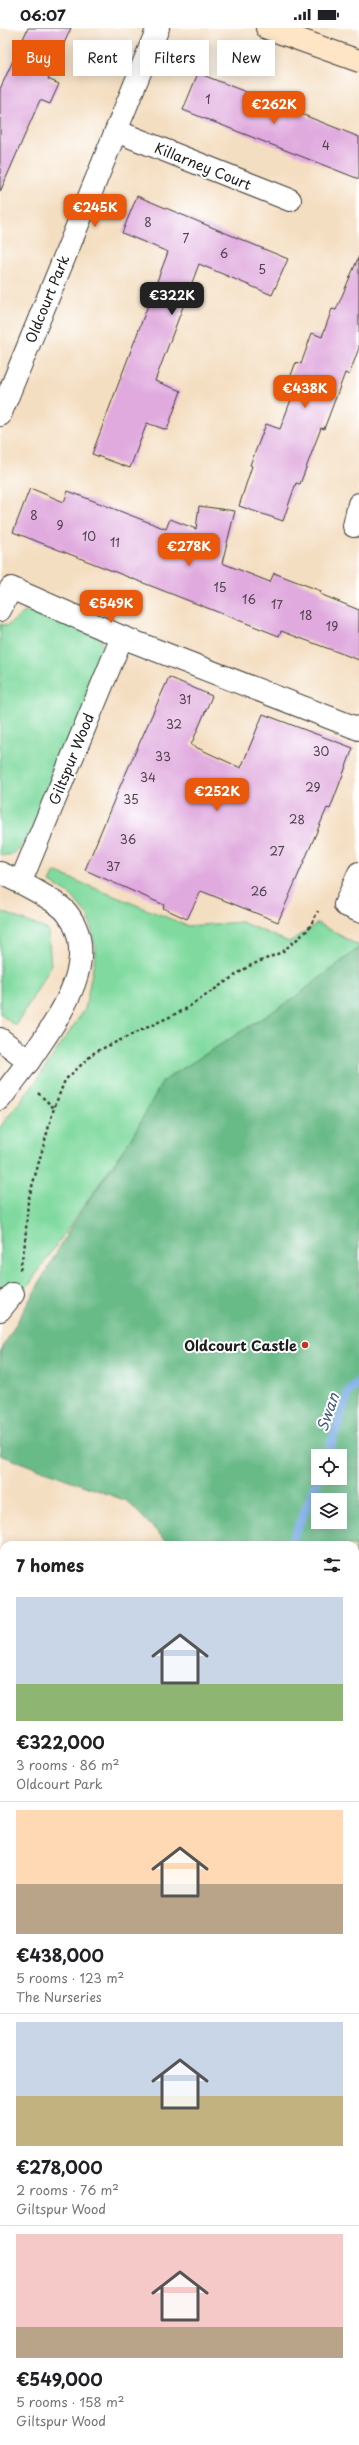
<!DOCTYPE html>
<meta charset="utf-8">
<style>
body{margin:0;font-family:"Playpen Sans",sans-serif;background:#f2f2f2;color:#202124;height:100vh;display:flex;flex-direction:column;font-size:15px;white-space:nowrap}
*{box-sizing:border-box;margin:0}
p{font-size:13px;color:#757577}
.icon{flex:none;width:22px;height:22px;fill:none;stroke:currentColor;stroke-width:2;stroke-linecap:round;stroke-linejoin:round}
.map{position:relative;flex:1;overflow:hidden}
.sheet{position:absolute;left:0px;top:1513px;width:359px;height:904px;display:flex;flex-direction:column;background:#fff;border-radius:12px 12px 0 0;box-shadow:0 2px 10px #0003}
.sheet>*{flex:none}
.hud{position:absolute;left:12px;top:12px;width:335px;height:36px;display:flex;gap:8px}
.tools{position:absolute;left:311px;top:1421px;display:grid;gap:8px}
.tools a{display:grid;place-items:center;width:36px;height:36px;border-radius:0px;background:#fff;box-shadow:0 2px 10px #0003;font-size:20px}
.price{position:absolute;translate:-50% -34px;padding:0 9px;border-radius:8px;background:#ea580c;color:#fff;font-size:13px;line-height:26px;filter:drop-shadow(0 1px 2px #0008)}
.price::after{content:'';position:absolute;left:50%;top:24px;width:12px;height:9px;margin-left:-6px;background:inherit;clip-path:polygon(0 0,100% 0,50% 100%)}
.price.on{background:#222;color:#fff}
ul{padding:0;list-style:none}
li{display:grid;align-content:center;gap:8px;height:212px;padding:0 16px}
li+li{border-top:1px solid #e0e0e0}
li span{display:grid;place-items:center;height:124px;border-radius:0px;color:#555}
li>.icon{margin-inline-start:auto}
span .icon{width:72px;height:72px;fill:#fffc;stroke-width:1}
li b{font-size:17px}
h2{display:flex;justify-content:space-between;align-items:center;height:48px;padding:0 16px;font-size:17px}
.tag{padding:0 14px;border-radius:0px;background:#fff;box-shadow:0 2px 10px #0003;font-size:14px;line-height:36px}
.tag.on{background:#ea580c;color:#fff}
.status{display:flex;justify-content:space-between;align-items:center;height:28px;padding:0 20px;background:#fff;direction:ltr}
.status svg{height:11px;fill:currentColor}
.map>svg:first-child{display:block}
.green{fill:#80da9f;stroke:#4e7b5e}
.forest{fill:#68ba86;stroke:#426b51;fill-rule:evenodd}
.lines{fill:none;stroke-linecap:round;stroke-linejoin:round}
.stream{stroke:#79abe5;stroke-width:9}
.building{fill:#e0aade}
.lane-casing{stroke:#3c3935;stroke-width:14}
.street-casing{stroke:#3c3935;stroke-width:24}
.secondary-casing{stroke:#3c3935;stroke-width:24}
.path{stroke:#3c3935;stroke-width:2.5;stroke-dasharray:3 3;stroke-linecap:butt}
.lane{stroke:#fff;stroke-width:12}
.street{stroke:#fff;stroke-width:22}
.secondary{stroke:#fde5c5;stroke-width:22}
.poi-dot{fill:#c8321e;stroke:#fff;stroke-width:1.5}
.labels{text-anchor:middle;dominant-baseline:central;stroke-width:4;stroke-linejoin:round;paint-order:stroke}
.number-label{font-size:12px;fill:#4d404c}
.street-label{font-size:14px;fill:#1c1c1c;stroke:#fff}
.poi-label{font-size:14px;font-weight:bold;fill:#1c1c1c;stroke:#fff;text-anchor:end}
.water-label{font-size:15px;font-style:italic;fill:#465c76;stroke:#fff}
</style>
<div class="status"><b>06:07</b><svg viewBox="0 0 49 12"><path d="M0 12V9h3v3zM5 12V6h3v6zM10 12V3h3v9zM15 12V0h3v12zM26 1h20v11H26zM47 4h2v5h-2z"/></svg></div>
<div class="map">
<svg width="359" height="2417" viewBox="0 0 359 2417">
<rect width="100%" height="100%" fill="#fff"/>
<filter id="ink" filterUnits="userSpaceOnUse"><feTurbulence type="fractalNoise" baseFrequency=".025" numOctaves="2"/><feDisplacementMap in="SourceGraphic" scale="8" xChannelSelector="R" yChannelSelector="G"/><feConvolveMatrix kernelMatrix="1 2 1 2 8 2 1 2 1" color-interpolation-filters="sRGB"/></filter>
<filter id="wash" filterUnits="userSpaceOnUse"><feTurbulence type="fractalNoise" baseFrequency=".012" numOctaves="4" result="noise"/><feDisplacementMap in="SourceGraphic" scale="16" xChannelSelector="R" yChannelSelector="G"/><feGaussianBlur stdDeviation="0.9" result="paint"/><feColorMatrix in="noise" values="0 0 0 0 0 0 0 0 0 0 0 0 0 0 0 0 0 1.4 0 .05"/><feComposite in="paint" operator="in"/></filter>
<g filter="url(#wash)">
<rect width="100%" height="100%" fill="#f4dec1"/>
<g class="green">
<path d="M25,584L56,588L98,607L107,628L26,816L10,828L0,827V596L7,598Z"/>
<path d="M55,844L188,898L241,894L289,914L318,895L359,918V920L291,972L163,1053L132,1109L23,1265L7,1257L0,1262V1099L33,1057L85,981L96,924L89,889L71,867L50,854Z"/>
<path d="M0,883L48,902L51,938L16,998L0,986Z"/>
<path d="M4,2058V2093L0,2102V2059Z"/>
</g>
<path class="forest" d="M359,920V1617L355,1616V1517H170L127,1473L0,1427V1324L71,1199L132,1109L163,1053L291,972ZM318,1428H340V1450H318ZM318,1472H340V1494H318Z"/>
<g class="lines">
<g class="stream">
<path d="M327,1428L349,1363L359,1353"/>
<path d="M290,1517L319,1450"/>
<path d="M0,1744L4,1740"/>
</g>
</g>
<g id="blocks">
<g class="building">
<path d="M28,0H71L48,51L59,56L50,76L40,72L0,164V61Z"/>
<path d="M198,45L359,109V151L183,82Z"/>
<path d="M137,168L288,231L272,267L199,236L155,353L181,363L167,402L147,395L130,440L92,426L168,224L122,205Z"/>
<path d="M359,228V320L349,347L345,345L324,401L321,400L300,456L296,455L283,493L239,478L252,438L250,437L266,396L280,401L295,361L287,358L296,334L301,336L312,305L322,309L332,281L336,282Z"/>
<path d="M30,460L64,474L68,463L166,501L170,491L196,501L199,478L235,483L222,535L270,554L274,545L321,563L320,566L359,582V632L281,603L279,608L13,504Z"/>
<path d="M169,649L212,668L191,717L241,740L263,686L353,720L330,781L327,780L278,894L201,863L187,891L163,880L164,877L85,842L117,765Z"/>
</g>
</g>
</g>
<g filter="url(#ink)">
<use href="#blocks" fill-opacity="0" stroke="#3c3935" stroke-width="1"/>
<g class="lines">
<defs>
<path id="lane" d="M355,1775L359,1773"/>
<g id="street">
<path d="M116,103L290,172"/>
<path d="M0,387L158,0"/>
<path d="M354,498L359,476"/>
<path d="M0,582L11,560L122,609"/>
<path d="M0,845C15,851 58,873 67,885C104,932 55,994 29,1033"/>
<path d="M359,845L345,877L359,883"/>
<path d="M21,853L122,609L359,701"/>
<path d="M0,1011L29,1033L0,1071"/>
<path d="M0,1282L13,1266"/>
<path d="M0,2224L4,2225"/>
</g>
<path id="secondary" d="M267,0L359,33"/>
</defs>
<use href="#lane" class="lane-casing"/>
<use href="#street" class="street-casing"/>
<use href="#secondary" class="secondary-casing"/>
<g class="path">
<path d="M38,1065L54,1080"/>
<path d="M20,1242L25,1215L28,1173L54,1080L65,1052L95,1024L184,982L249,938L282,924L308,902L318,883"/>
</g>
<use href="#lane" class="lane"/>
<use href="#street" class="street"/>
<use href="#secondary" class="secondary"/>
</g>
</g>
<circle class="poi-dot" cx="305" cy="1317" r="4"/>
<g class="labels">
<g class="number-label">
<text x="208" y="71">1</text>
<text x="326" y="117">4</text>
<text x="148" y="194">8</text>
<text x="186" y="210">7</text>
<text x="224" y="225">6</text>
<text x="262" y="241">5</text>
<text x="34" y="487">8</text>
<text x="60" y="497">9</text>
<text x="89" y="508">10</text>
<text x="115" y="514">11</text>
<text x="220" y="559">15</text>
<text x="249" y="571">16</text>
<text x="277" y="576">17</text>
<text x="306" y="587">18</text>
<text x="332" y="598">19</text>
<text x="185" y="671">31</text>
<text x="174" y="696">32</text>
<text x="321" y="723">30</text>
<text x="163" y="728">33</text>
<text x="148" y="749">34</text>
<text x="313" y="759">29</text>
<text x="131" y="771">35</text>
<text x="297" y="791">28</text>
<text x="128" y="811">36</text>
<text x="277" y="823">27</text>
<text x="113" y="838">37</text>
<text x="259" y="863">26</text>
</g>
<g class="street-label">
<text transform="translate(203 138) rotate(22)">Killarney Court</text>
<text transform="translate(47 271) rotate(-68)">Oldcourt Park</text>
<text transform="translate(71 731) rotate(-68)">Giltspur Wood</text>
</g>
<g class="poi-label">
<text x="297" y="1317">Oldcourt Castle</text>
</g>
<g class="water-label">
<text transform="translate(327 1384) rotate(-71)">Swan</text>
</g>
</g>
</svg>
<div class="tools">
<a><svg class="icon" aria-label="locate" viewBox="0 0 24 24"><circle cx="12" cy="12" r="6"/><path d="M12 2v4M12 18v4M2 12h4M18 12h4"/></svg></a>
<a><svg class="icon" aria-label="layers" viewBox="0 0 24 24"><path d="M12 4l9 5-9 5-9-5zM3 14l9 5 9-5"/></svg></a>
</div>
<b class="price" style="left:274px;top:97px">€262K</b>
<b class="price" style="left:95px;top:200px">€245K</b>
<b class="price on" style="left:172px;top:288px">€322K</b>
<b class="price" style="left:305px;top:381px">€438K</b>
<b class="price" style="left:189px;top:539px">€278K</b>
<b class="price" style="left:111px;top:596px">€549K</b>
<b class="price" style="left:217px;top:784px">€252K</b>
<div class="hud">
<a class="tag on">Buy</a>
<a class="tag">Rent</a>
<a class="tag">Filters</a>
<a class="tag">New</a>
</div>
<section class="sheet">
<h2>7 homes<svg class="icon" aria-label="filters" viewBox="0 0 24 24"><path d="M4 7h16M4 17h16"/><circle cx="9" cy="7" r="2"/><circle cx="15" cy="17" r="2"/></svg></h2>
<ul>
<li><span style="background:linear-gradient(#c9d6e8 70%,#8fb573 0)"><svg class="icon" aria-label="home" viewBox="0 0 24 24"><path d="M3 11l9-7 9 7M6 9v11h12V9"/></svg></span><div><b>€322,000</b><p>3 rooms · 86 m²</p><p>Oldcourt Park</p></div></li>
<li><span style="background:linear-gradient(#ffd9b3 60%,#b9a48a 0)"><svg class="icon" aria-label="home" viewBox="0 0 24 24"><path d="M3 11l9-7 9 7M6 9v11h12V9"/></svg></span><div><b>€438,000</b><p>5 rooms · 123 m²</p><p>The Nurseries</p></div></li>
<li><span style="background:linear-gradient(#c9d6e8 60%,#c2b280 0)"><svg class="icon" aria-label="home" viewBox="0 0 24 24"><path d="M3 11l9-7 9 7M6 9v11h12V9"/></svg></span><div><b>€278,000</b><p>2 rooms · 76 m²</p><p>Giltspur Wood</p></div></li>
<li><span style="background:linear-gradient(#f6c9c9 75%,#b9a48a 0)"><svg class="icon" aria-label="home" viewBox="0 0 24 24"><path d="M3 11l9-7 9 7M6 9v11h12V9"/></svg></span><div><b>€549,000</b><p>5 rooms · 158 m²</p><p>Giltspur Wood</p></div></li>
</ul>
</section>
</div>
